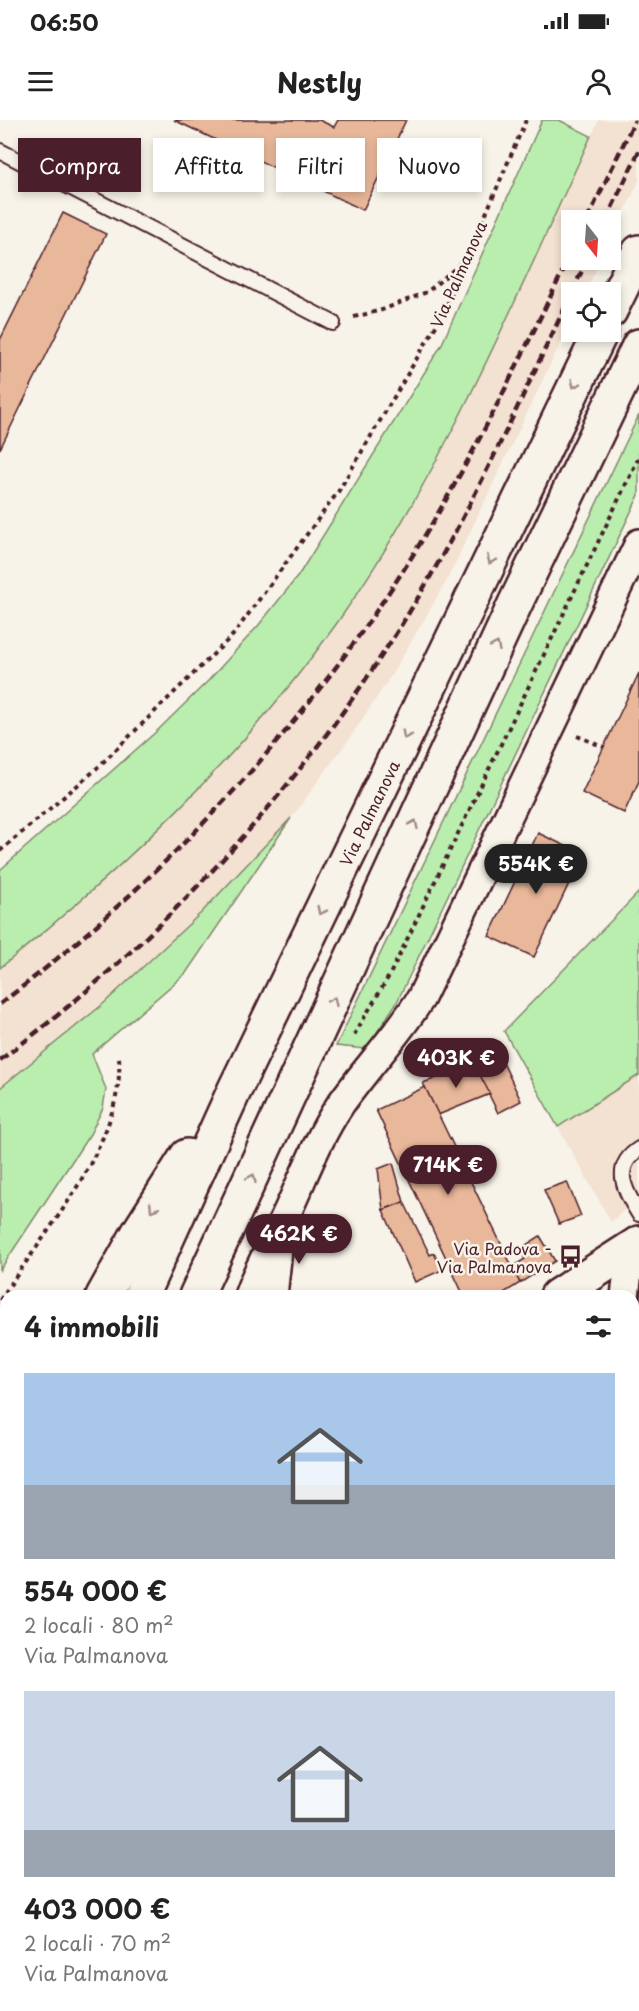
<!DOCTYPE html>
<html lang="it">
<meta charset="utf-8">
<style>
body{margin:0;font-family:"Playpen Sans",sans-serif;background:#f2f2f2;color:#222;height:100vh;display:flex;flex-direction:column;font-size:22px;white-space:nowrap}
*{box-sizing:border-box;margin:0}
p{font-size:20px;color:#767676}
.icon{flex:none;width:33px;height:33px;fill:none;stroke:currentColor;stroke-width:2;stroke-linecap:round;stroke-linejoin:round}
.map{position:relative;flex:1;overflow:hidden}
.details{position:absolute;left:0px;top:1170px;width:639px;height:722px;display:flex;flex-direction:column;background:#fff;border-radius:18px 18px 0 0;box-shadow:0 3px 9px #0003}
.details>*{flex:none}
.guide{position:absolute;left:18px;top:18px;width:603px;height:54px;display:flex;gap:12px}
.needle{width:39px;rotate:163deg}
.controls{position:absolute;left:561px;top:90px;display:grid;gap:12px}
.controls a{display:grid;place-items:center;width:60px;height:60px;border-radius:0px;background:#fff;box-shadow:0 3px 9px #0003;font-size:30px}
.price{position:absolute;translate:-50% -51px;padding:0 14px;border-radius:21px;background:#4a1f2b;color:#fff;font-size:20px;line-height:39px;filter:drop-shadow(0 2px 3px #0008)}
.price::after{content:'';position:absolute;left:50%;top:36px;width:18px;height:14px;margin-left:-9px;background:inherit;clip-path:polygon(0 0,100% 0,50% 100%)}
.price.selected{background:#222;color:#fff}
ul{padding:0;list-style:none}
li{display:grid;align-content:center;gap:12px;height:318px;padding:0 24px}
li span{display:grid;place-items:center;height:186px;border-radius:0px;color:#555}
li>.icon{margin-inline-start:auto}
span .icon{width:108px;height:108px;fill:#fffc;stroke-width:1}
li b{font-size:26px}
h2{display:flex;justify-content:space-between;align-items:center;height:72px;padding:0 24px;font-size:26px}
.chip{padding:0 21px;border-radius:0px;background:#fff;box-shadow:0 3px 9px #0003;font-size:21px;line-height:54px}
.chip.selected{background:#4a1f2b;color:#fff}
.status{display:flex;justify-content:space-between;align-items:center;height:42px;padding:0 30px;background:#fff;direction:ltr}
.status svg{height:16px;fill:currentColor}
header{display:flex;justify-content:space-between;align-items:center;height:78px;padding:0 24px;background:#fff;font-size:27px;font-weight:700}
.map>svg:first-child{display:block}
.built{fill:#f3e1d1}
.green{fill:#baeeaf;stroke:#82866d;stroke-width:1.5}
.water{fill:#92c1ed;stroke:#75809f;stroke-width:1.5}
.building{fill:#e9b79a;stroke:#4a1f2b;stroke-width:1.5}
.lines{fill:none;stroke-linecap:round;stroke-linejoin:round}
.lane-casing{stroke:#4a1f2b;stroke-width:18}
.street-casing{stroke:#4a1f2b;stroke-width:32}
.secondary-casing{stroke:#4a1f2b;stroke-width:38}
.highway-casing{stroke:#4a1f2b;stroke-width:38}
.path{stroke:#4a1f2b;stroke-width:4;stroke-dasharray:4.5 4.5;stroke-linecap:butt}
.lane{stroke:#f7f3e8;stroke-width:14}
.street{stroke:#f7f3e8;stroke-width:27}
.secondary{stroke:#f7f3e8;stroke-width:33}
.highway{stroke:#f7f3e8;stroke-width:33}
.rail{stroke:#4a1f2b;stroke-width:4.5;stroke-dasharray:9 4.5;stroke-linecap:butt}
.oneway{stroke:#a0898a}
.labels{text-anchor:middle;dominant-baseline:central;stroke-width:5;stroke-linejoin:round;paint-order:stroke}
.street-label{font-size:16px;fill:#4a1f2b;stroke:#f7f3e8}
.poi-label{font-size:16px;fill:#4a1f2b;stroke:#f7f3e8;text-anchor:end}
</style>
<div class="status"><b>06:50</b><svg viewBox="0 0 49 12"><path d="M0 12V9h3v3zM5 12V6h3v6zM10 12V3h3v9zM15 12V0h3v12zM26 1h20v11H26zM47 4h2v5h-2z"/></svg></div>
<header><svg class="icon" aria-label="menu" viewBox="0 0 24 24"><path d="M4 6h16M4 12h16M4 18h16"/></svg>Nestly<svg class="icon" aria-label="person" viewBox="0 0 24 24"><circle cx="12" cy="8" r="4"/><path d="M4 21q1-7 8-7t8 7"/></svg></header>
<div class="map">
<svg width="639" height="1891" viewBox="0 0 639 1891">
<rect width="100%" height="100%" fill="#f7f3e8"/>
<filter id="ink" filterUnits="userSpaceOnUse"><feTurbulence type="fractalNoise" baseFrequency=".0167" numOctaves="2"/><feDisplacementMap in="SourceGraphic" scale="12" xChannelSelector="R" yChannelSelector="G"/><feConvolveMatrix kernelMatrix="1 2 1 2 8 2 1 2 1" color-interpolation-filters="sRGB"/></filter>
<g filter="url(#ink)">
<g class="built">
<path d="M599,0H639V61L611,120L610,100H572V140H601L585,172H572L571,201L446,462L391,556L349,619L291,698L201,793L102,885L0,968V848L65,796L165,703L256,606L337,503L400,405L449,318Z"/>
<path d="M639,955V1077L611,1102L558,1007Z"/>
</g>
<g class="green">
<path d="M542,0H559L591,16C514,182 443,353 337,503C243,635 125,747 0,848V750L157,611L209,560L258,506L298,456L441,226Z"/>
<path d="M639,295V375L397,882L366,929L336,926Z"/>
<path d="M291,698L186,853L92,934L106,969L103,988L90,1014L0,1150V968L102,885L201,793Z"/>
<path d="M639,772V955L558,1007L504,911Z"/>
<path d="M6,1631V1700L0,1714V1644Z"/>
</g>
<g class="water">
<path d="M639,1237V1320L633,1344V1247Z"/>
<path d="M633,1397L639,1422V1513L633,1503Z"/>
</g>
<g class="building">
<path d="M174,0H319L334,7L338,0H406L363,90Z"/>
<path d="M63,93L106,114L0,329V220Z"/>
<path d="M639,553V661L624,693L582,673Z"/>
<path d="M538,713L583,734L534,837L489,816Z"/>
<path d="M499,934L521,981L498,993L474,944Z"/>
<path d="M474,944L490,974L438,995L423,963Z"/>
<path d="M425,967L520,1163L499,1176H464L376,990Z"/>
<path d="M393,1043L404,1082L383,1090L378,1049Z"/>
<path d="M567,1062L581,1096L559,1104L544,1070Z"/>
<path d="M404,1082L430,1135L434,1133L442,1150L415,1162L383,1090Z"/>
<path d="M540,1116L555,1141L520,1163L512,1147L525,1139L520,1129Z"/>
<path d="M633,1575L639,1585V1642L633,1631Z"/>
<path d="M639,1871V1891H588L602,1886H633V1873Z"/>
<path d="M91,1886H135L134,1891H89Z"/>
</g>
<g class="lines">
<defs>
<g id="lane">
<path d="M0,31L333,203"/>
<path d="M639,1029C611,1047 625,1071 639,1094"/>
</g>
<g id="street">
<path d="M248,1176C256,1152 268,1132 279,1109C300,1068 314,1024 340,985C366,948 397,916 421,878L639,423"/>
<path d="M273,1176L279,1120"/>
<path d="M625,1176L631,1128"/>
</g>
<g id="secondary">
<path d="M557,1176L639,1123"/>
<path d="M0,1875L6,1834"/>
</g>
<g id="highway">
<path d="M610,191L639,132"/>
<path d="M103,1176L140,1110L187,1036"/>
<path d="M141,1176L234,971L601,212"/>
<path d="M196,1176L515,484L639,226"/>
<path d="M0,1365L6,1354"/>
<path d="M0,1485L6,1473"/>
<path d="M0,1589L6,1576"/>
</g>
</defs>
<use href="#lane" class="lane-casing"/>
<use href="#street" class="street-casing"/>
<use href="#secondary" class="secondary-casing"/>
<use href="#highway" class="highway-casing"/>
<g class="path">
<path d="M354,197L382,190L427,172L465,140"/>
<path d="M577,616L604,627"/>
<path d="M0,731L93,652L233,515L338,372L443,194L526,0"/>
<path d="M354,915L389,856L402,830L639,337"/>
<path d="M0,1180C44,1112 125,1022 119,937"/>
<path d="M633,1215L639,1213"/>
<path d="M633,1549L639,1559"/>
</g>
<use href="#lane" class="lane"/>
<use href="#street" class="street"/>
<use href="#secondary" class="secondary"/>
<use href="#highway" class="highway"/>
<g class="rail">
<path d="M587,100L635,0"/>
<path d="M606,100L639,31"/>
<path d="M572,172L587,140"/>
<path d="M0,884C164,759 307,606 416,430C475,335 523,233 572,132"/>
<path d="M0,940C178,808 329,637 438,443C487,356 528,263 572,173"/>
</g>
</g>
<defs><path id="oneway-chevron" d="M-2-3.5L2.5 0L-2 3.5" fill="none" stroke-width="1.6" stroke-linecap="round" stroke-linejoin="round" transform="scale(1.5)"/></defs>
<g class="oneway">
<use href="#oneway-chevron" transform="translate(575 264) rotate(116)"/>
<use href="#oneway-chevron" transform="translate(491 440) rotate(116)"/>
<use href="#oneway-chevron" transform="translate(496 526) rotate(-65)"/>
<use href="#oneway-chevron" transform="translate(406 615) rotate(116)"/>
<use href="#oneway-chevron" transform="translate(414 704) rotate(-65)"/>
<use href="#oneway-chevron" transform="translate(321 791) rotate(116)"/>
<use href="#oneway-chevron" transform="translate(333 881) rotate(-65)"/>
<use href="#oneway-chevron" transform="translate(252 1058) rotate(-65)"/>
<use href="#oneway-chevron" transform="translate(153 1088) rotate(122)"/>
</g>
</g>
<defs>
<symbol id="bus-bare" viewBox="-9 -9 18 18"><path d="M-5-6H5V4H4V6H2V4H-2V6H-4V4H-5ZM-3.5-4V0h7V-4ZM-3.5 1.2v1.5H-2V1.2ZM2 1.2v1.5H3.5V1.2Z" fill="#4a1f2b" stroke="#f7f3e8" stroke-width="2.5" paint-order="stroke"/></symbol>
</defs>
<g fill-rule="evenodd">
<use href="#bus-bare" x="554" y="1120" width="33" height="33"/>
</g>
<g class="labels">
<g class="street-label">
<text transform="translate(458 154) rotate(-66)">Via Palmanova</text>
<text transform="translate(369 693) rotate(-64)">Via Palmanova</text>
</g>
<g class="poi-label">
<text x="552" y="1128">Via Padova -<tspan x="552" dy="18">Via Palmanova</tspan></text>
</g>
</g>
</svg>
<div class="controls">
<a><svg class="needle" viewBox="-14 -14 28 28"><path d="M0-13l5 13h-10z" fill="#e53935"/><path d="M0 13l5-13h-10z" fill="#767676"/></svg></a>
<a><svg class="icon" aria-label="locate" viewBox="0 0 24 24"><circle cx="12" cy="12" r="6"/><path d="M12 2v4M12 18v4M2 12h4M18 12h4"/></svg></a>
</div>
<b class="price selected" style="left:536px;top:775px">554K €</b>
<b class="price" style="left:456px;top:969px">403K €</b>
<b class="price" style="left:448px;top:1076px">714K €</b>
<b class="price" style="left:299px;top:1145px">462K €</b>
<div class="guide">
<a class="chip selected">Compra</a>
<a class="chip">Affitta</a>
<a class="chip">Filtri</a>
<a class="chip">Nuovo</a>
</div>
<section class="details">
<h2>4 immobili<svg class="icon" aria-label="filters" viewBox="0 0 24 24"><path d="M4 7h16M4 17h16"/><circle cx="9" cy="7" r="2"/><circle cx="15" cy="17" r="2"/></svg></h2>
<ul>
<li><span style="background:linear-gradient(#a9c7e8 60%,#9aa5b1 0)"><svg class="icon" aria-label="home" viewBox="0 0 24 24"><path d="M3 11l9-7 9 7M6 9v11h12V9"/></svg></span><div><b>554 000 €</b><p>2 locali · 80 m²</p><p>Via Palmanova</p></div></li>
<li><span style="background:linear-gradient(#c9d6e8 75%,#9aa5b1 0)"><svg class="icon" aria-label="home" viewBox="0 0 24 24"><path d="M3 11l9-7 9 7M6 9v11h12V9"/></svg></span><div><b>403 000 €</b><p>2 locali · 70 m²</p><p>Via Palmanova</p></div></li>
</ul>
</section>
</div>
